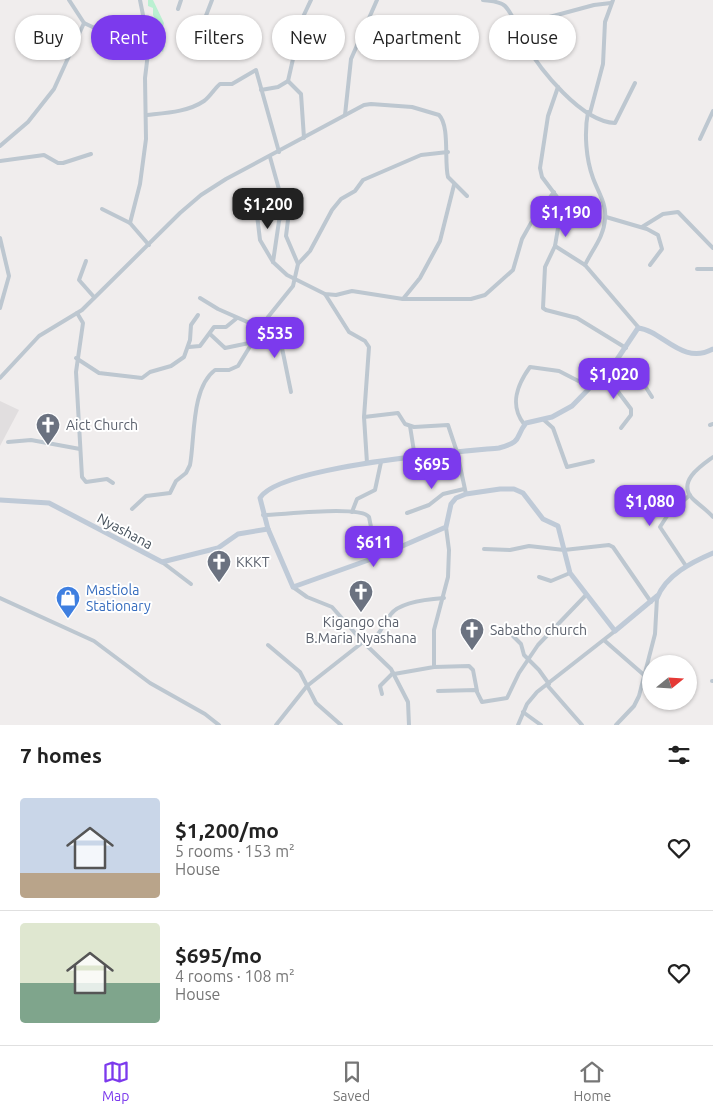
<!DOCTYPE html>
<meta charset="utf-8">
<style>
body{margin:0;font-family:Ubuntu,sans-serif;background:#f6f6f6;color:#222;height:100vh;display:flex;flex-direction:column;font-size:19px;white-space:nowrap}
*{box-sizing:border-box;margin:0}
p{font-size:16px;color:#767676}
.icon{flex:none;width:28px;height:28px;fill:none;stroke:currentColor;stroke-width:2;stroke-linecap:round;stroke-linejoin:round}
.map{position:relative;height:725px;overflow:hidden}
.drawer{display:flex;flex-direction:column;background:#fff;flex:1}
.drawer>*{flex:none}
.banner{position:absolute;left:15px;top:15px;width:684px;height:45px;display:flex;gap:10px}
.needle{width:32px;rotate:72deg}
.buttons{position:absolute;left:642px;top:655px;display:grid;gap:10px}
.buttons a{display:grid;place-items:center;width:55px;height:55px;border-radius:50%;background:#fff;box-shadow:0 1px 4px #0004;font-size:25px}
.price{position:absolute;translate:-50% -42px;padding:0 11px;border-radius:10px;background:#7c3aed;color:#fff;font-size:16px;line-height:32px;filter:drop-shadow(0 1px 2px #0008)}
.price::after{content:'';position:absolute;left:50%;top:30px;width:15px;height:11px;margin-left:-8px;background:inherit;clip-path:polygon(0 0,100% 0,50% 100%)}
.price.active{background:#222;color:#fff}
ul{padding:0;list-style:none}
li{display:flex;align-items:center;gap:15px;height:125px;padding:0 20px}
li+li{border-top:1px solid #e0e0e0}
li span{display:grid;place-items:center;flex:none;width:140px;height:100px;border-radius:5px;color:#555}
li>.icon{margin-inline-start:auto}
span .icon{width:60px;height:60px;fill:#fffc;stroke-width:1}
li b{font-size:21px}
h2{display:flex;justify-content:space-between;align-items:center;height:60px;padding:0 20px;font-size:21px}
.chip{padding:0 18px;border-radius:22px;background:#fff;box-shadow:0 1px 4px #0004;font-size:18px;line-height:45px}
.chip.active{background:#7c3aed;color:#fff}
.tab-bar{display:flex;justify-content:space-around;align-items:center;height:70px;border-top:1px solid #e0e0e0;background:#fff;font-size:14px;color:#767676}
.tab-bar a{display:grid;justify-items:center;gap:2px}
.tab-bar .active{color:#7c3aed}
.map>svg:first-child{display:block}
.education{fill:#e1dedf}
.green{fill:#baf0d1}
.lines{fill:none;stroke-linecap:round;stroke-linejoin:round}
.street{stroke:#bdc7d0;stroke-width:4}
.secondary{stroke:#bfcad7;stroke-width:5}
.labels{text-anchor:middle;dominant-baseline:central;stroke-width:4;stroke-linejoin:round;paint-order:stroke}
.worship-label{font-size:14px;fill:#5b616d;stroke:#fff;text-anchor:start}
.street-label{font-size:14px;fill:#45505b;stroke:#fff}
.shop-label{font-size:14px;fill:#366cbe;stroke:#fff;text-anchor:start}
</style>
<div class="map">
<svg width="713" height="725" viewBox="0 0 713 725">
<rect width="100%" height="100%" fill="#f0eded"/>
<path class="education" d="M0,401L19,410L0,446Z"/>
<path class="green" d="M148,0H153L164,23L160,40L165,45L163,52L154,47L157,39L155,31L159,27L153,15V8L148,6Z"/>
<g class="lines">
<g class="street">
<path d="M69,0L84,23L114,37L147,57"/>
<path d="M483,0C489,1 500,1 505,6C514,15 518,32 525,43C540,70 582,122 615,123L635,83"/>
<path d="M178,9L181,0"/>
<path d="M202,26L212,0"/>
<path d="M516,26L594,5L611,3"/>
<path d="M288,81L301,94L304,138"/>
<path d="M558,87L548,116L540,168L542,177L557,197L561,210L555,246L545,267L543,308L546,310L577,318L626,348"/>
<path d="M261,90L278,87L288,81L302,19L311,0"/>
<path d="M588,112C584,133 586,159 593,178C598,192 607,204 605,219C604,237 592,250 585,265L639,328"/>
<path d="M590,113L603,64L605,22L613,0"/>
<path d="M147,115C165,113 188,112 204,101C210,97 214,89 220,84H232L256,70L279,152"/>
<path d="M345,115L351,59L377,0"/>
<path d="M700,139L713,111"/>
<path d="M0,146L28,122L54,89L84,23"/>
<path d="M270,157L280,193L257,215L260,240L273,262L287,275L325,294L336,295L352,291L403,299H471L485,295L513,270L522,239L531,223L554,192"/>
<path d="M0,161L44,155L58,163H63L91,154"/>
<path d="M102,209L130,223L149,245"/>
<path d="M606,217L647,229L658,235L662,249L650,265"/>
<path d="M130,223L140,184L146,139L145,78L149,45L140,0"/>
<path d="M642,227L663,214L678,212L713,248"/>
<path d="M0,238L9,276L0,308"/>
<path d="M555,246L585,265"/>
<path d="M86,261L79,280L94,297"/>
<path d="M273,262L279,221L286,204"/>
<path d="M298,264L310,251L332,210L341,199L355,191L363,180L421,155L448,152"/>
<path d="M697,269H713"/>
<path d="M325,294L349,332L365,341L369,347L364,417L367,463"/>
<path d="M200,298L218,309L261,328"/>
<path d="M403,299L420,278L440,241L454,185"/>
<path d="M77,313L83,323L76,372L82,477L86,482L107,479L113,483"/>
<path d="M263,324L281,343L291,392"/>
<path d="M210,334L225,348L254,342"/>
<path d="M189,347L200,346L214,327H226L237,318"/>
<path d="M76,358L99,373L142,378L150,372L171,366L184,357L190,340L191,325L198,315"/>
<path d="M616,361L633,367L652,397"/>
<path d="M604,373L631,409V415L621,428"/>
<path d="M0,378L39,336L82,310L180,213L201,195L226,179L364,105L371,104L412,107L439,115C450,126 444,162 448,177L467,196"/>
<path d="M364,417L398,413L405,424L414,427L448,425L457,452L466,494"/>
<path d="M544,420L553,428L567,467L593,461"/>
<path d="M524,424C509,405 517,385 530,367L559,371L590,387"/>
<path d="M710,425L713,424"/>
<path d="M410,426L415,458"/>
<path d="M8,442L31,440L80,449"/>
<path d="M713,457C702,465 677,481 692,498C699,505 707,510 713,517"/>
<path d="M132,509L146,496L170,493L176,481L186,473L190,465C195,438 191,388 215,370H229L238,366L268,317L293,286L298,264L286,236L288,220L285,199L281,191"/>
<path d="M352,512L357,499L375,490L381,462"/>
<path d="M407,513L429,505L443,494L464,489"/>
<path d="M263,515C281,515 360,505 369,517L377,557"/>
<path d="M484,549L510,550L529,546L564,550L609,545L613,547L651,602"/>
<path d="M162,562L191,584"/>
<path d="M686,566L660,527L669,513L690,495"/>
<path d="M539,577L551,581L570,573"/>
<path d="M293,587L307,597L332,607L363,642L391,669L408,702L409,725"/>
<path d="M0,598L94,641L150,683L205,714L219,725"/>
<path d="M513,636L521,644L524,655L539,670L549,684"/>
<path d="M605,641L644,675"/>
<path d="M268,645L300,672L316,703L341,725"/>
<path d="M366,645C383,633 380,628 391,614C400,602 430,599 444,598"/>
<path d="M434,667L469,666L473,670L477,691"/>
<path d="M394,674L434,667V630L448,577L449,550L446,527"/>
<path d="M712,681H713"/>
<path d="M547,685L582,725"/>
<path d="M438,691L476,690L482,702L507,698L519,673L538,645L586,595"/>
<path d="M382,694L380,686L393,673"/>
<path d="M523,712L541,725"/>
<path d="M276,725L307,686L363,642"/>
<path d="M518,725L527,704L537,692L615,631"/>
<path d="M616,725L634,706L639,696L655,634L657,598"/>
</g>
<g class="secondary">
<path d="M0,500L49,503L162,562L218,548L238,534L268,529"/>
<path d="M657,596L615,631L570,573L558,526L543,519L523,493L514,489H500L466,494L456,498L451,504L446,527L377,557L293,587L268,529L260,498C279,466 458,452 499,448C524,441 514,438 526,423L552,417L572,406L616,361L638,328C662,330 682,366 713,349"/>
<path d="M657,598C666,575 692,562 713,553"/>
</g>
</g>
<defs>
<symbol id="church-pin" viewBox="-11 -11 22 30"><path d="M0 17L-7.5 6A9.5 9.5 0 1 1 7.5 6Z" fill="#6b7280" stroke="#fff"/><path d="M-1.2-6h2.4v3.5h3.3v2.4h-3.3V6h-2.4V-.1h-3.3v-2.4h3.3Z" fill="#fff"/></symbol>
<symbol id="shop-pin" viewBox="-11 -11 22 30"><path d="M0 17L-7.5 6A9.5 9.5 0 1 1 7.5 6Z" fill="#3f7fe0" stroke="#fff"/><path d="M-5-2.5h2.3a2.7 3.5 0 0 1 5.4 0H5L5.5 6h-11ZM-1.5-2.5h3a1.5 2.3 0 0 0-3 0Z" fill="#fff"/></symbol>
</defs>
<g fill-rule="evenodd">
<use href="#church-pin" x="34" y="411" width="28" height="38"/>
<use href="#church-pin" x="205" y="548" width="28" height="38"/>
<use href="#church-pin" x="347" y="578" width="28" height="38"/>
<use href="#shop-pin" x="54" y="584" width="28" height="38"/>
<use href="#church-pin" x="458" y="616" width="28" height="38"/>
</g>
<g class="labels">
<g class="worship-label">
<text x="66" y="425">Aict Church</text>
<text x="236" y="562">KKKT</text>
<text x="361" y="622" text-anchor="middle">Kigango cha<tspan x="361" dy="16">B.Maria Nyashana</tspan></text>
<text x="490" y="630">Sabatho church</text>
</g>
<g class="street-label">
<text transform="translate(125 531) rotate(28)">Nyashana</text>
</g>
<g class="shop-label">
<text x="86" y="590">Mastiola<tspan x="86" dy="16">Stationary</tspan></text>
</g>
</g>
</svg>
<div class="buttons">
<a><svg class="needle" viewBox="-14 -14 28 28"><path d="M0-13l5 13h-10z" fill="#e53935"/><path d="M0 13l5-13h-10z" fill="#767676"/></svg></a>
</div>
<b class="price active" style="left:268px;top:230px">$1,200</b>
<b class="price" style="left:566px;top:238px">$1,190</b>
<b class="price" style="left:275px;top:359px">$535</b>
<b class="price" style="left:614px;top:400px">$1,020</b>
<b class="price" style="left:432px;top:490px">$695</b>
<b class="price" style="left:650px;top:527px">$1,080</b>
<b class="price" style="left:374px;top:568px">$611</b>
<div class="banner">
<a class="chip">Buy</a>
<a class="chip active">Rent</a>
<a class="chip">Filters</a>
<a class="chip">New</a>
<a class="chip">Apartment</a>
<a class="chip">House</a>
</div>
</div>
<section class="drawer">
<h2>7 homes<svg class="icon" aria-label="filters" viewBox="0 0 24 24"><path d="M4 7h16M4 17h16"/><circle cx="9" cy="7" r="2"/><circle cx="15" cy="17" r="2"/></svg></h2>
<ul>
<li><span style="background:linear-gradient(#c9d6e8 75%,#b9a48a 0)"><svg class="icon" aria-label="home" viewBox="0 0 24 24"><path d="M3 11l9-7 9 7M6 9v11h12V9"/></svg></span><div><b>$1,200/mo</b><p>5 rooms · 153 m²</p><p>House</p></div><svg class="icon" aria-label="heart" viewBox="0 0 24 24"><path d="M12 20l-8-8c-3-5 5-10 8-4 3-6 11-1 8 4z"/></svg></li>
<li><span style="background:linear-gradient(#dfe7d0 60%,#7fa58c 0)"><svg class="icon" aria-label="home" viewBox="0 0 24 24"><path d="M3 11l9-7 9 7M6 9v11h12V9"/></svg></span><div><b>$695/mo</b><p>4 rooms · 108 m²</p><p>House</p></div><svg class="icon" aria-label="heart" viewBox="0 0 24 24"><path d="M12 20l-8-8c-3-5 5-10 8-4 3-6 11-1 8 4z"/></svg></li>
</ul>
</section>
<nav class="tab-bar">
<a class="active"><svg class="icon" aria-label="map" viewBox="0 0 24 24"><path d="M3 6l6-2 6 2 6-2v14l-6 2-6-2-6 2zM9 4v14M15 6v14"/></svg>Map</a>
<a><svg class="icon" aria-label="saved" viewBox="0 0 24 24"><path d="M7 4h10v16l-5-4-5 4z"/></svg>Saved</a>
<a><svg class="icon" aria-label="home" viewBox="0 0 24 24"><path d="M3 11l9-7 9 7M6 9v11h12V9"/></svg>Home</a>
</nav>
